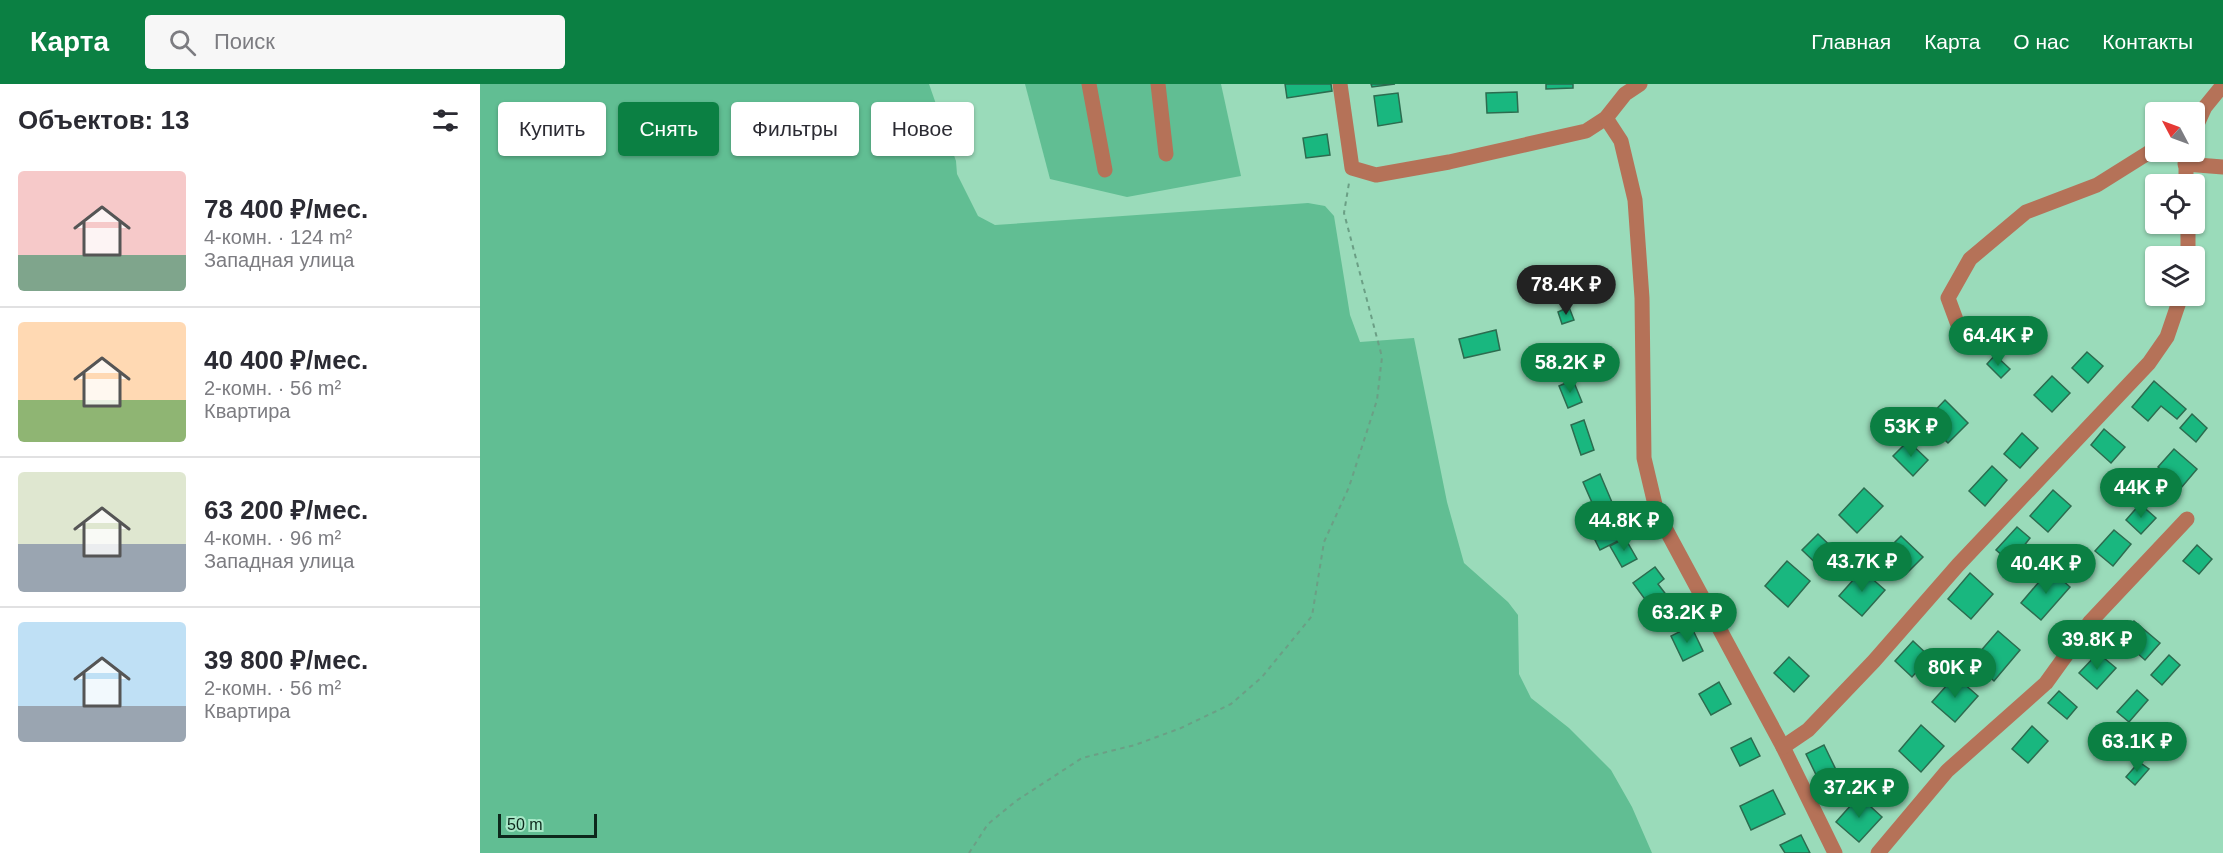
<!DOCTYPE html>
<html lang="ru">
<meta charset="utf-8">
<style>
body{margin:0;font-family:Helvetica,sans-serif;background:#f7f7f7;color:#2b2b33;height:100vh;display:flex;flex-direction:column;font-size:22px;white-space:nowrap}
*{box-sizing:border-box;margin:0}
p{font-size:20px;color:#7c7c81}
.icon{flex:none;width:33px;height:33px;fill:none;stroke:currentColor;stroke-width:2;stroke-linecap:round;stroke-linejoin:round}
.map{position:relative;flex:1;overflow:hidden}
.sheet{display:flex;flex-direction:column;background:#fff;width:480px}
.sheet>*{flex:none}
.hud{position:absolute;left:18px;top:18px;width:570px;height:54px;display:flex;gap:12px}
.needle{width:39px;rotate:311deg}
.controls{position:absolute;left:1665px;top:18px;display:grid;gap:12px}
.controls a{display:grid;place-items:center;width:60px;height:60px;border-radius:6px;background:#fff;box-shadow:0 2px 4px #0004;font-size:30px}
.scale{position:absolute;left:18px;bottom:15px;width:99px;box-sizing:border-box;padding-left:6px;border:3px solid #0d281c;border-top:0;font-size:16px;line-height:21px;white-space:nowrap;color:#0d281c;-webkit-text-stroke:4px #a7e8c7;paint-order:stroke}
.price{position:absolute;translate:-50% -51px;padding:0 14px;border-radius:21px;background:#0b8043;color:#fff;font-size:20px;line-height:39px;filter:drop-shadow(0 2px 3px #0008)}
.price::after{content:'';position:absolute;left:50%;top:36px;width:18px;height:14px;margin-left:-9px;background:inherit;clip-path:polygon(0 0,100% 0,50% 100%)}
.price.current{background:#222;color:#fff}
ul{padding:0;list-style:none}
li{display:flex;align-items:center;gap:18px;height:150px;padding:0 18px}
li+li{border-top:2px solid #e1e1e2}
li span{display:grid;place-items:center;flex:none;width:168px;height:120px;border-radius:6px;color:#555}
li>.icon{margin-inline-start:auto}
span .icon{width:72px;height:72px;fill:#fffc;stroke-width:1}
li b{font-size:26px}
h2{display:flex;justify-content:space-between;align-items:center;height:72px;padding:0 18px;font-size:26px}
.tag{padding:0 21px;border-radius:6px;background:#fff;box-shadow:0 2px 4px #0004;font-size:21px;line-height:54px}
.tag.current{background:#0b8043;color:#fff}
header{display:flex;align-items:center;gap:36px;box-sizing:border-box;height:84px;padding:0 30px;background:#0b8043;color:#fff}
header strong{font-size:28px}
nav{display:flex;gap:33px;margin-inline-start:auto;font-size:21px}
.search{width:420px;height:54px;background:#f7f7f7;display:flex;align-items:center;gap:15px;box-sizing:border-box;padding:0 21px;border-radius:6px;color:#7c7c81;font-size:22px}
main{display:flex;flex:1;min-height:0}
.map>svg:first-child{display:block}
.green{fill:#61be93}
.building{fill:#19b77f;stroke:#2c6c4f;stroke-width:1.5}
.lines{fill:none;stroke-linecap:round;stroke-linejoin:round}
.path{stroke:#6b9f85;stroke-width:2;stroke-dasharray:4.5 4.5;stroke-linecap:butt}
.minor{stroke:#b57258;stroke-width:15}
</style>
<header>
<strong>Карта</strong>
<div class="search"><svg class="icon" aria-label="search" viewBox="0 0 24 24"><circle cx="10" cy="10" r="6"/><path d="M15 15l6 6"/></svg>Поиск</div>
<nav><a>Главная</a><a>Карта</a><a>О нас</a><a>Контакты</a></nav>
</header>
<main>
<section class="sheet">
<h2>Объектов: 13<svg class="icon" aria-label="filters" viewBox="0 0 24 24"><path d="M4 7h16M4 17h16"/><circle cx="9" cy="7" r="2"/><circle cx="15" cy="17" r="2"/></svg></h2>
<ul>
<li><span style="background:linear-gradient(#f6c9c9 70%,#7fa58c 0)"><svg class="icon" aria-label="home" viewBox="0 0 24 24"><path d="M3 11l9-7 9 7M6 9v11h12V9"/></svg></span><div><b>78 400 ₽/мес.</b><p>4-комн. · 124 m²</p><p>Западная улица</p></div></li>
<li><span style="background:linear-gradient(#ffd9b3 65%,#8fb573 0)"><svg class="icon" aria-label="home" viewBox="0 0 24 24"><path d="M3 11l9-7 9 7M6 9v11h12V9"/></svg></span><div><b>40 400 ₽/мес.</b><p>2-комн. · 56 m²</p><p>Квартира</p></div></li>
<li><span style="background:linear-gradient(#dfe7d0 60%,#9aa5b1 0)"><svg class="icon" aria-label="home" viewBox="0 0 24 24"><path d="M3 11l9-7 9 7M6 9v11h12V9"/></svg></span><div><b>63 200 ₽/мес.</b><p>4-комн. · 96 m²</p><p>Западная улица</p></div></li>
<li><span style="background:linear-gradient(#bfe0f5 70%,#9aa5b1 0)"><svg class="icon" aria-label="home" viewBox="0 0 24 24"><path d="M3 11l9-7 9 7M6 9v11h12V9"/></svg></span><div><b>39 800 ₽/мес.</b><p>2-комн. · 56 m²</p><p>Квартира</p></div></li>
</ul>
</section>
<div class="map">
<svg width="1743" height="769" viewBox="0 0 1743 769">
<rect width="100%" height="100%" fill="#9adbba"/>
<g class="green">
<path d="M0,0H449L476,77L477,90L498,132L515,141L828,119L845,122L854,132L870,231L880,258L934,254L967,418L984,479L1028,518L1038,531L1039,590L1051,614L1089,644L1131,686L1152,723L1172,769H0Z"/>
<path d="M545,0H741L761,92L647,113L570,95Z"/>
</g>
<g class="building">
<path d="M805,0H851L852,7L807,14Z"/>
<path d="M891,0H915L892,3Z"/>
<path d="M1066,0H1093V4L1066,5Z"/>
<path d="M1037,8L1038,28L1007,29L1006,9Z"/>
<path d="M918,9L922,38L898,42L894,12Z"/>
<path d="M847,50L850,71L826,74L823,54Z"/>
<path d="M1089,223L1094,236L1082,240L1078,228Z"/>
<path d="M1016,246L1020,266L984,274L979,255Z"/>
<path d="M1092,264L1097,283L1075,288L1070,269Z"/>
<path d="M1607,268L1623,282L1608,299L1592,284Z"/>
<path d="M1515,271L1530,285L1521,294L1507,280Z"/>
<path d="M1572,292L1590,309L1572,328L1554,311Z"/>
<path d="M1093,296L1102,318L1088,324L1079,302Z"/>
<path d="M1674,297L1706,325L1697,335L1681,322L1668,337L1652,323Z"/>
<path d="M1465,316L1488,339L1468,359L1445,337Z"/>
<path d="M1712,330L1727,344L1716,358L1700,344Z"/>
<path d="M1104,336L1114,366L1101,371L1091,341Z"/>
<path d="M1624,345L1645,363L1631,379L1611,361Z"/>
<path d="M1542,349L1558,364L1540,384L1524,370Z"/>
<path d="M1428,357L1448,376L1433,392L1413,372Z"/>
<path d="M1694,365L1717,385L1701,404L1678,383Z"/>
<path d="M1512,382L1527,396L1505,422L1489,407Z"/>
<path d="M1120,390L1134,423L1117,430L1103,398Z"/>
<path d="M1384,404L1403,422L1377,449L1359,431Z"/>
<path d="M1573,406L1591,422L1568,448L1550,432Z"/>
<path d="M1660,420L1676,434L1661,450L1646,436Z"/>
<path d="M1131,438L1140,456L1120,466L1111,448Z"/>
<path d="M1537,443L1550,454L1543,463L1549,468L1536,483L1516,466Z"/>
<path d="M1634,446L1651,460L1633,482L1615,467Z"/>
<path d="M1338,450L1360,471L1344,487L1322,466Z"/>
<path d="M1421,452L1443,473L1426,490L1404,469Z"/>
<path d="M1145,454L1157,475L1142,483L1130,462Z"/>
<path d="M1717,461L1732,475L1719,490L1703,477Z"/>
<path d="M1307,477L1330,497L1308,523L1285,502Z"/>
<path d="M1175,483L1184,495L1178,500L1194,521L1178,533L1153,499Z"/>
<path d="M1570,485L1590,503L1561,536L1541,519Z"/>
<path d="M1382,486L1405,506L1382,532L1359,512Z"/>
<path d="M1490,489L1513,510L1491,535L1468,515Z"/>
<path d="M1654,537L1680,559L1665,576L1639,553Z"/>
<path d="M1211,542L1223,567L1203,577L1191,552Z"/>
<path d="M1518,547L1540,566L1514,597L1492,577Z"/>
<path d="M1433,557L1450,573L1432,593L1415,577Z"/>
<path d="M1618,569L1636,584L1617,605L1599,589Z"/>
<path d="M1689,571L1700,581L1682,601L1671,591Z"/>
<path d="M1309,573L1329,592L1314,608L1294,589Z"/>
<path d="M1475,592L1498,612L1475,638L1452,618Z"/>
<path d="M1239,598L1251,620L1231,631L1219,610Z"/>
<path d="M1657,606L1668,616L1649,638L1637,628Z"/>
<path d="M1579,607L1597,623L1587,635L1568,619Z"/>
<path d="M1441,641L1464,662L1441,688L1419,667Z"/>
<path d="M1552,642L1568,657L1548,679L1532,665Z"/>
<path d="M1271,654L1280,672L1260,682L1251,664Z"/>
<path d="M1344,661L1359,692L1341,701L1326,670Z"/>
<path d="M1659,678L1669,685L1655,701L1646,693Z"/>
<path d="M1293,706L1305,730L1271,746L1260,722Z"/>
<path d="M1379,712L1402,733L1379,758L1356,738Z"/>
<path d="M1321,751L1330,769H1305L1300,761Z"/>
</g>
<g class="lines">
<path class="path" d="M489,769L508,740L536,717L602,674L655,661L701,644L751,620L782,593L832,532L844,458L869,403L897,316L902,273L864,129L869,99"/>
<g class="minor">
<path d="M609,0L625,86"/>
<path d="M678,0L686,70"/>
<path d="M860,0L872,84L896,91L969,78L1106,47L1126,34L1145,10L1160,0"/>
<path d="M1126,34L1141,57L1155,116L1162,214L1164,374L1177,429L1303,663L1355,769"/>
<path d="M1714,47L1725,23L1743,1"/>
<path d="M1706,68V100"/>
<path d="M1705,80L1743,83"/>
<path d="M1708,172V140"/>
<path d="M1478,241L1468,214L1490,175L1546,128L1617,101L1676,64"/>
<path d="M1303,663L1328,646L1394,577L1478,481L1669,279L1687,253L1701,212"/>
<path d="M1398,769L1467,687L1566,599L1610,538L1707,435"/>
</g>
</g>
</svg>
<div class="controls">
<a><svg class="needle" viewBox="-14 -14 28 28"><path d="M0-13l5 13h-10z" fill="#e53935"/><path d="M0 13l5-13h-10z" fill="#7c7c81"/></svg></a>
<a><svg class="icon" aria-label="locate" viewBox="0 0 24 24"><circle cx="12" cy="12" r="6"/><path d="M12 2v4M12 18v4M2 12h4M18 12h4"/></svg></a>
<a><svg class="icon" aria-label="layers" viewBox="0 0 24 24"><path d="M12 4l9 5-9 5-9-5zM3 14l9 5 9-5"/></svg></a>
</div>
<div class="scale">50 m</div>
<b class="price current" style="left:1086px;top:232px">78.4K ₽</b>
<b class="price" style="left:1518px;top:283px">64.4K ₽</b>
<b class="price" style="left:1090px;top:310px">58.2K ₽</b>
<b class="price" style="left:1431px;top:374px">53K ₽</b>
<b class="price" style="left:1661px;top:435px">44K ₽</b>
<b class="price" style="left:1144px;top:468px">44.8K ₽</b>
<b class="price" style="left:1382px;top:509px">43.7K ₽</b>
<b class="price" style="left:1566px;top:511px">40.4K ₽</b>
<b class="price" style="left:1207px;top:560px">63.2K ₽</b>
<b class="price" style="left:1617px;top:587px">39.8K ₽</b>
<b class="price" style="left:1475px;top:615px">80K ₽</b>
<b class="price" style="left:1657px;top:689px">63.1K ₽</b>
<b class="price" style="left:1379px;top:735px">37.2K ₽</b>
<div class="hud">
<a class="tag">Купить</a>
<a class="tag current">Снять</a>
<a class="tag">Фильтры</a>
<a class="tag">Новое</a>
</div>
</div>
</main>
